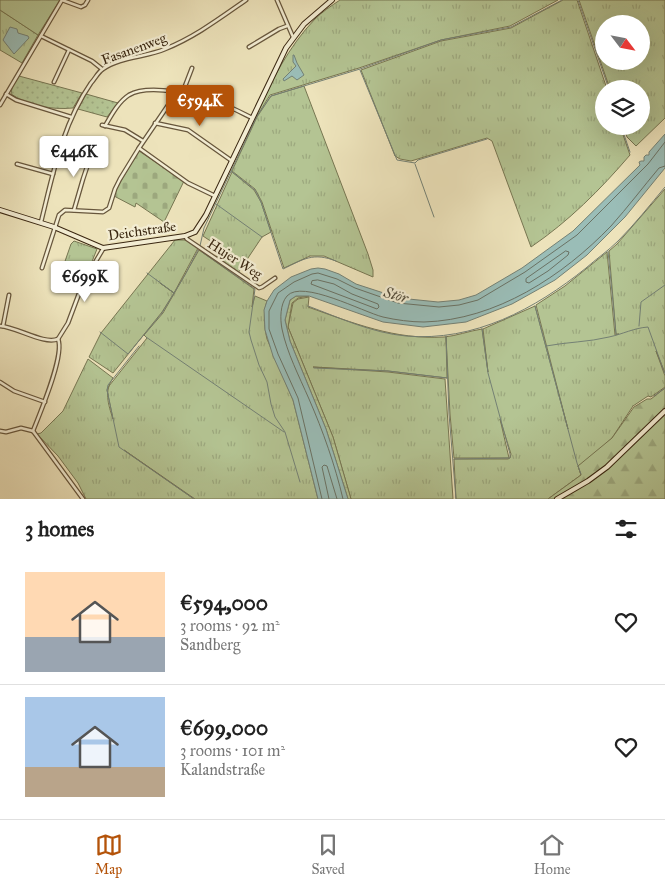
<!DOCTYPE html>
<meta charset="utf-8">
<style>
body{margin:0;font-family:"IM FELL Great Primer",serif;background:#f6f6f6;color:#222;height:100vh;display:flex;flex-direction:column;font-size:19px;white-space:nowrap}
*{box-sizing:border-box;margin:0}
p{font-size:16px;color:#767676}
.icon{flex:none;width:28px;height:28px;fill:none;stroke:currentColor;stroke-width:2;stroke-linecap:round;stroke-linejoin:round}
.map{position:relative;height:499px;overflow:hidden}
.panel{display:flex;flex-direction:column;background:#fff;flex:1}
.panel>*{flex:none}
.needle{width:32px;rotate:122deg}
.buttons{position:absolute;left:595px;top:15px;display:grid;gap:10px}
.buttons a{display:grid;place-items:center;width:55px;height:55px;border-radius:50%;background:#fff;box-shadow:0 5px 20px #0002;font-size:25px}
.price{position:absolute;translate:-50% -42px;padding:0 11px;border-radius:5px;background:#fff;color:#222;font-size:16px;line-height:32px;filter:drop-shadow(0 1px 2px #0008)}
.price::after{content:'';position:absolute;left:50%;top:30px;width:15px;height:11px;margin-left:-8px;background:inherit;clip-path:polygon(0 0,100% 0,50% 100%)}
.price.selected{background:#b45309;color:#fff}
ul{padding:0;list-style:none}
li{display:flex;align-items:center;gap:15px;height:125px;padding:0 25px}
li+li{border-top:1px solid #e0e0e0}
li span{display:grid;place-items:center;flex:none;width:140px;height:100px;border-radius:0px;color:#555}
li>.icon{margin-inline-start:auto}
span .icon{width:60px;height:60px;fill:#fffc;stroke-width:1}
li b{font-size:21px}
h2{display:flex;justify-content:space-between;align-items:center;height:60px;padding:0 25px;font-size:21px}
.dock{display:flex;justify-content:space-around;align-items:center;height:70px;border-top:1px solid #e0e0e0;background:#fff;font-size:14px;color:#767676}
.dock a{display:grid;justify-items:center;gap:2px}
.dock .selected{color:#b45309}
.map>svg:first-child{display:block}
.grass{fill:url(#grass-tufts);stroke:#777652;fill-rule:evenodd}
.forest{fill:url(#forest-firs);stroke:#777652}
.wetland{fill:url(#wetland-marsh);stroke:#777652}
.cemetery{fill:url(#cemetery-stones);stroke:#777652}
.garden{fill:url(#garden-dots);stroke:#777652}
.pitch{fill:#b4c493;stroke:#777652}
.water{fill:#9abdb7;stroke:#748175}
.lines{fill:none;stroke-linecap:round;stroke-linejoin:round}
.shore{stroke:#6a7264;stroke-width:1}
.stream{stroke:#748175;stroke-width:1}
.street-casing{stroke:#67563c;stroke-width:5}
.secondary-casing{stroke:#3a2711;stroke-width:6}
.street{stroke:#f3edd3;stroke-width:2.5}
.secondary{stroke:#f3edd3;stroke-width:4}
.labels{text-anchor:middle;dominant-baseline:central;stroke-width:4.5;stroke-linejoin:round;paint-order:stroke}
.street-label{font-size:14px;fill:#3a2711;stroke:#f3edd3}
.water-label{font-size:15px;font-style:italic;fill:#524c3a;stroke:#f3edd3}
</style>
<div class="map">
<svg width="665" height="499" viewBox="0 0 665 499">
<defs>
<pattern id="grass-tufts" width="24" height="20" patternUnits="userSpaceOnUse" patternTransform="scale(1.25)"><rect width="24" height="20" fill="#b4c493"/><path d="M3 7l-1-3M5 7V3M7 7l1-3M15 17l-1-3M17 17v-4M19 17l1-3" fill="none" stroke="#9ca87e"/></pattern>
<pattern id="forest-firs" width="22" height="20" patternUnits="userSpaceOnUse" patternTransform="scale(1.25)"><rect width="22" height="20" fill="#b4c493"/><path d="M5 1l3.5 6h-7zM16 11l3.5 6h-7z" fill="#9ca87e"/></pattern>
<pattern id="wetland-marsh" width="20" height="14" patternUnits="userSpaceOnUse" patternTransform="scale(1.25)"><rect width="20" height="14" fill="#b4c493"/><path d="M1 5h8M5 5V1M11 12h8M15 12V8" fill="none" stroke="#9ca87e"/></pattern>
<pattern id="cemetery-stones" width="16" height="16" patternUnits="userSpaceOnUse" patternTransform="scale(1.25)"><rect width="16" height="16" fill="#b4c493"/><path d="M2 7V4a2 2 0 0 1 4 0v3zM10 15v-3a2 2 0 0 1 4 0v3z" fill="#9ca87e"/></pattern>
<pattern id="garden-dots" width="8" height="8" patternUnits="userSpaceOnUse" patternTransform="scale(1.25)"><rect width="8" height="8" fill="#b4c493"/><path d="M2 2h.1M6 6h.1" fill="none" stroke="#9ca87e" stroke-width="1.8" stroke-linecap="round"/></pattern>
</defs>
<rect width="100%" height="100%" fill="#ede3bb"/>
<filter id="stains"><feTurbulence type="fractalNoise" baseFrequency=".004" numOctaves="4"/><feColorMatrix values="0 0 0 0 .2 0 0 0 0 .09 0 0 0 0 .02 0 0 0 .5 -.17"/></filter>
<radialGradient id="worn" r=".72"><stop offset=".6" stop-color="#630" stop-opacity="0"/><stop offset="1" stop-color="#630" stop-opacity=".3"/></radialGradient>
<g class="grass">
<path d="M340,0H558L510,26L441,40L359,68L270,95L257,116L255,115C272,81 288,47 315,19C322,12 331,6 340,0Z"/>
<path d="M563,0H577L607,89H604V126H620L630,155C600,190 569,221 531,247L492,141L487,138L411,161L400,159L395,156L361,70L441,41L511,28Z"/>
<path d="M579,0H665V118L636,146L627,137L623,126H641V89H610ZM604,24H641V61H604Z"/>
<path d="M0,10L38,35L22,63L0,50Z"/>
<path d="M304,86L368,254L373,270V277L324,256H310L284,268L262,202L255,189L232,171L257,117L271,96Z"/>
<path d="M232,172L254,190L261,202L271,232L262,237L238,273L216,258L221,248L203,236Z"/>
<path d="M665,189V373L656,351L665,376V387L651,397L648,396L633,406L612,438L588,460L578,466L581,475L548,499H456L454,459H508L510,458L511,454L500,419L509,458H454L450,414L446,337L447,378L388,371L313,367L388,372L445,379L453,499H351L333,437L288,327L293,303L298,299L309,297L308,307C353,323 395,340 444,337C456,336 469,331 482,329L488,372L483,329L535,306L568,429L536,305L565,286L607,252L615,335L619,334H616L609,251L617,244Z"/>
<path d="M175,240H187L198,248L197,250L174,293L160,283L174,293L162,312L113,373L89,357L101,333Z"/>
<path d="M74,241L97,249L91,264L83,275L63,267L71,244Z"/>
<path d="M199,250L254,289L252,307L255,296L267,301C263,313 264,326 267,339L293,400L318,499H195L124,450L194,499H86L78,483L58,456L37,434L41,433L63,411L88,359L113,378C104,391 108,404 113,419L107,390L109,386L147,338L144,335L163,313Z"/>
</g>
<path class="forest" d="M665,388V499H548L581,475L578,466L612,438L634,407L647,399H651Z"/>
<path class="wetland" d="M296,296H309L298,298L292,303L288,327L333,437L351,499H348L326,429L290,341L285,320L290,300Z"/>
<path class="cemetery" d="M139,151L184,181L164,222L136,203L135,207L114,196L116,189Z"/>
<g class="garden">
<path d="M19,76L82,93L73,108C52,110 28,106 11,94L12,88Z"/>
<path d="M86,94L118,103L107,117L78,109Z"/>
</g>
<path class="pitch" d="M0,0H60L38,35L0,10Z"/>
<g class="water">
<path d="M10,27L17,29L18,33L28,36L29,38L14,54L3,40Z"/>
<path d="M293,55H294L297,63L304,75L297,80L292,76L284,81L283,79L296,66L293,62Z"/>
<path d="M665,134V168L625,217L587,255L555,280L512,304L466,322L423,327L383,322L309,296H296L290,300L285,320L290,341L326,429L348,499H318L293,400L273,356L265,330L264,310L267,301L274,290L291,277L311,269L318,268L325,269L339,274L356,284L399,298L438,302L459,300L476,295L522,268L573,231L640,165L639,162L641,161H644V157L646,155H649V152Z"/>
</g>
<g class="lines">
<g class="shore">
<path d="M566,251L569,252L568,255L548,271L529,283L526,282V279Z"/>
<path d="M318,280L334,284L352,294L378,304L379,307L377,309L311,284L312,281Z"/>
<path d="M322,499L298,398L278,354L269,329V311L278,293L294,282L312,274L318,273L337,279L355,288L398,303L439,307L459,305L478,300L525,272L577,235L648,164L665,142"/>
<path d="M329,499L322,467L324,465L327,466L337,499"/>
<path d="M343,499C335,465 323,431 309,399C299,376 287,353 282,329C280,319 280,304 287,296C302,279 363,312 383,317C396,320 411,322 424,322C496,320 563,276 611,226C628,207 643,187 659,168L665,166"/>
</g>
<g class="stream">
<path d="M578,0L609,89"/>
<path d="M360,70L397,160L415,163L418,160L487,139"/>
<path d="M621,126L630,152"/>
<path d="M415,164L434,217"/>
<path d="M231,171L255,190L261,202L283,269C304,259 313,252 336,261"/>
<path d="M216,204L262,237"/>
<path d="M200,246L204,228L243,146L257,116L271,96L360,69L441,40L511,27L562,0"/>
<path d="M608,251L616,334"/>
<path d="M202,252L255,289L249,332L251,340L259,365L267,382L271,404L275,417L285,432L300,482"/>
<path d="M147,273L174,293"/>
<path d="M308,306C340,318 372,333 406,336C474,342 535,309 586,268C596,259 608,251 618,241C635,224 650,205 665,187"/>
<path d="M535,306L577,463L581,474"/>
<path d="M639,326L641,302L665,285"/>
<path d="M100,332L128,354L162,313L185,275L198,250"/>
<path d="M446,336L449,414L456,499"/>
<path d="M146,337L284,432"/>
<path d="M139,346L108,385L107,390L119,447L194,499"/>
<path d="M546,346C567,342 589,342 609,337C623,334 634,328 648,327L665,374"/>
<path d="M314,368L388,371L447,378"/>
<path d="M654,396L665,388"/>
<path d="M454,459L510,458V454L488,373L482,328"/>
</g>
<defs>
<g id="street">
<path d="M62,0L81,7L85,5L88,0"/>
<path d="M277,0L293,37"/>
<path d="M41,36L92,61L102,69"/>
<path d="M249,47L279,29L287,26"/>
<path d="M54,82L69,50"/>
<path d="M6,94L16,100L71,117"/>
<path d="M182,94L192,68"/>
<path d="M0,105L62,0"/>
<path d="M155,123L188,130L232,161"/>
<path d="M102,125L125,130L143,141"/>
<path d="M105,126C111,116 118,102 129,95C149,83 199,95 220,103C231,107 242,113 252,118"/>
<path d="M139,148L188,183L215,196"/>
<path d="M17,164L53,174"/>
<path d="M74,210L83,179L92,152"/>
<path d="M41,222C53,174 62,125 91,83C95,79 98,72 103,69C119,57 147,57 165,49C195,37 220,18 246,0"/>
<path d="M185,236L187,239L259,288L262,287L275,278"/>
<path d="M42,268L59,215L65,210L103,212L109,208L115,189L120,179L139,148L173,98V93"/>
<path d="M0,326C17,327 44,345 58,339"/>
<path d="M3,326L9,295"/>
<path d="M58,339L68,323L83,283L103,249"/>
<path d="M0,382L14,391L45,402"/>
<path d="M0,431L6,432L21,428L33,431"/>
<path d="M33,431C40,413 65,355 58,339"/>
<path d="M33,431L83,499"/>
</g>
<g id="secondary">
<path d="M0,210L54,227L103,248L185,236L195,232L206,215L286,48L304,24L332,0"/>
<path d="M557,499L588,481L607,467L665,411"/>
</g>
</defs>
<use href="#street" class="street-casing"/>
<use href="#secondary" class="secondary-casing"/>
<use href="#street" class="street"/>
<use href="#secondary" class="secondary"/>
</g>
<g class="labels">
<g class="street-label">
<text transform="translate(134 49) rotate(-20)">Fasanenweg</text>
<text transform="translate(142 231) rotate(-8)">Deichstraße</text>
<text transform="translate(235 259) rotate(33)">Hujer Weg</text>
</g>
<g class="water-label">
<text transform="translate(396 295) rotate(16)">Stör</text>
</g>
</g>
<rect width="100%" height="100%" filter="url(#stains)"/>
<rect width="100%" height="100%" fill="url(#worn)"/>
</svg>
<div class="buttons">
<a><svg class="needle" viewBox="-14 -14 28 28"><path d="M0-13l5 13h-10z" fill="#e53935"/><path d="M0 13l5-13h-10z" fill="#767676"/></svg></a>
<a><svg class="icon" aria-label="layers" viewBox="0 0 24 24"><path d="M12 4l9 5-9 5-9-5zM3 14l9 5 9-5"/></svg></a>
</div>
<b class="price selected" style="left:200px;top:127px">€594K</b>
<b class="price" style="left:74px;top:178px">€446K</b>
<b class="price" style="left:85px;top:303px">€699K</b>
</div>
<section class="panel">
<h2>3 homes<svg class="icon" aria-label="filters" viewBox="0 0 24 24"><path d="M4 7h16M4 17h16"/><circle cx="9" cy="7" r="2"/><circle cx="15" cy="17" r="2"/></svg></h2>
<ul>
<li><span style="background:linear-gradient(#ffd9b3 65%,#9aa5b1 0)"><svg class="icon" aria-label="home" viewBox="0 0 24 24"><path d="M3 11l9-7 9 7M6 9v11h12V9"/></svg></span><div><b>€594,000</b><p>3 rooms · 92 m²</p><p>Sandberg</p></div><svg class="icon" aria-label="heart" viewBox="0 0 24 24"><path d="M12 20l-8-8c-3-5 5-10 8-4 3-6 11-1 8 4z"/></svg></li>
<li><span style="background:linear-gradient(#a9c7e8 70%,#b9a48a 0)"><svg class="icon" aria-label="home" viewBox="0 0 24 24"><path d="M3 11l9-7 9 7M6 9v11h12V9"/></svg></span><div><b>€699,000</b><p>3 rooms · 101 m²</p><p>Kalandstraße</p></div><svg class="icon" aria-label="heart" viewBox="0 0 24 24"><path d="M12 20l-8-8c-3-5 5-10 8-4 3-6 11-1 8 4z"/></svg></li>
</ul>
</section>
<nav class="dock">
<a class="selected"><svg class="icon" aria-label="map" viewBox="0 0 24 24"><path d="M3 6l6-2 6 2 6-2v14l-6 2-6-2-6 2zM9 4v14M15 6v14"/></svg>Map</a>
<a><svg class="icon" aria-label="saved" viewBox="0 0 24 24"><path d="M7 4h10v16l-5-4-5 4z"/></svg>Saved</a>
<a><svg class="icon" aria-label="home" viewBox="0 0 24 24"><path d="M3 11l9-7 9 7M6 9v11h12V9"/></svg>Home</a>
</nav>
